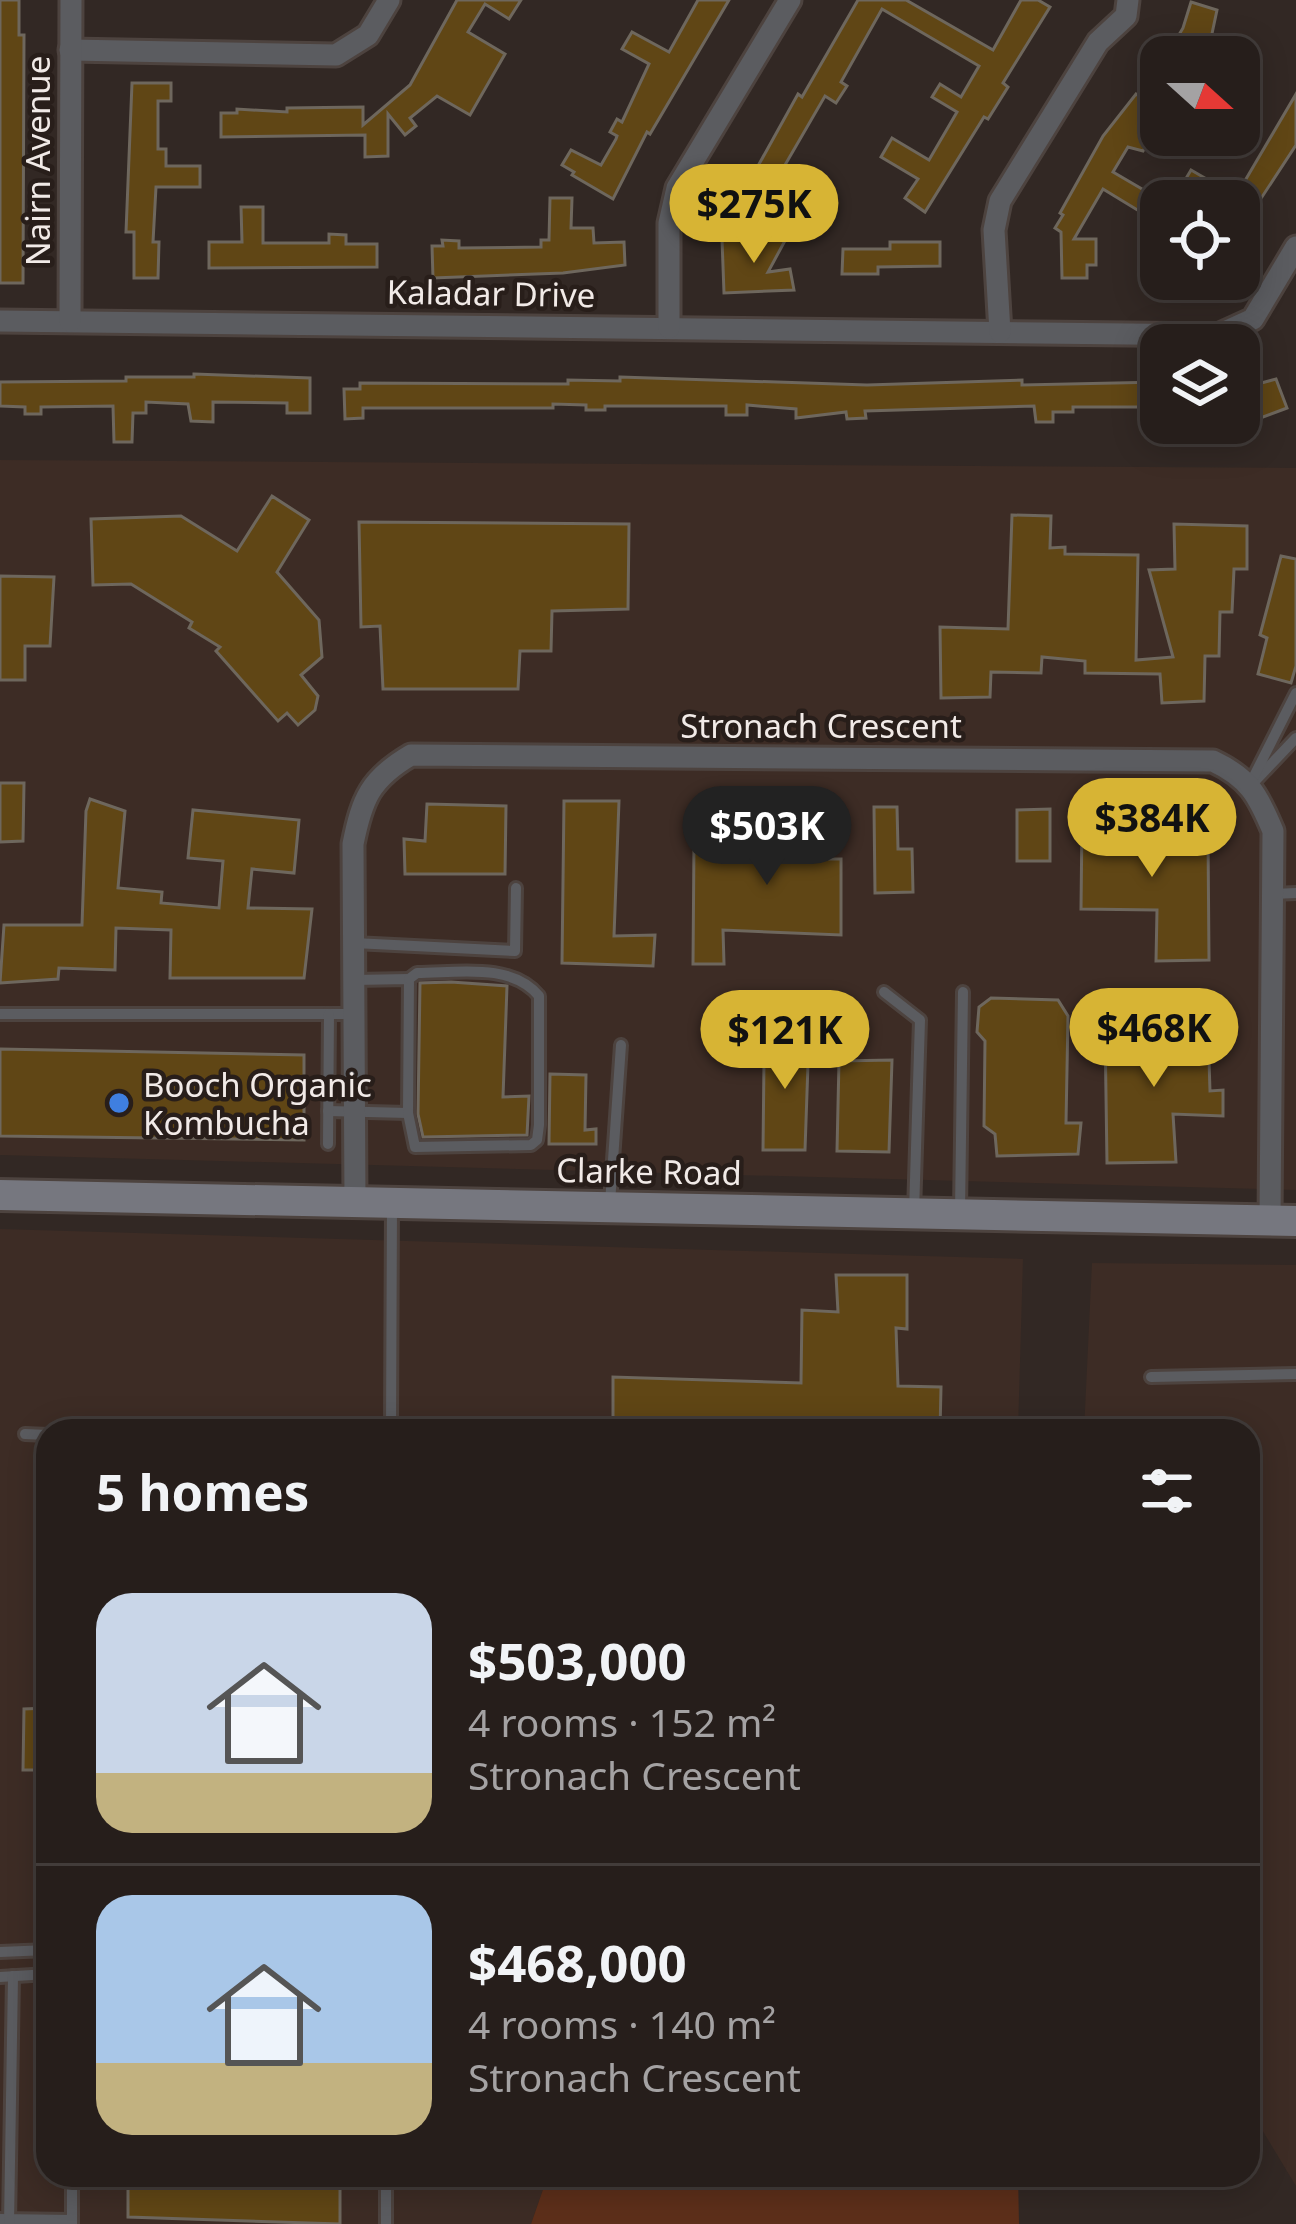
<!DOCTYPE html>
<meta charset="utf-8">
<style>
body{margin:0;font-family:"Noto Sans",sans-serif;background:#322b28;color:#f1f3f6;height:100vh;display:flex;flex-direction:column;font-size:45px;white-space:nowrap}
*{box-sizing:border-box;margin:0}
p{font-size:39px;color:#a4a2a3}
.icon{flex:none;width:66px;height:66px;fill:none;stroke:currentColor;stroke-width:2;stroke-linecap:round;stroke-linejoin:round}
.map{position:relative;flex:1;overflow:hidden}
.details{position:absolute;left:36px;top:1419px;width:1224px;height:768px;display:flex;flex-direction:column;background:#261e1b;border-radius:36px;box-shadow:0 6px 30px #0003,0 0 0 3px #423c3a}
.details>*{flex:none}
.needle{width:78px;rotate:111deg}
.controls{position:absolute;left:1140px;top:36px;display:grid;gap:24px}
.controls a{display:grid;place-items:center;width:120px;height:120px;border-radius:24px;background:#261e1b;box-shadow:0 6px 30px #0003,0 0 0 3px #423c3a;font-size:60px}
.price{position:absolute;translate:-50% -102px;padding:0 27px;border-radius:42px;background:#d7b434;color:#111;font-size:39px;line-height:78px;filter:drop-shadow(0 3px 6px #0008)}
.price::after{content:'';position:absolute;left:50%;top:72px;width:36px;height:27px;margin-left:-18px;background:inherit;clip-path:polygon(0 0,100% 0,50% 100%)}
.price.current{background:#222;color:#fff}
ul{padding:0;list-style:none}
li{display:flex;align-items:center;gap:36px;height:300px;padding:0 60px}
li+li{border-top:3px solid #423c3a}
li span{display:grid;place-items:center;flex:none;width:336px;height:240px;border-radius:36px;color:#555}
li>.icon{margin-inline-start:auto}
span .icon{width:144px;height:144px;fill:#fffc;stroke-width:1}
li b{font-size:51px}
h2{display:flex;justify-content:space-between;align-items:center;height:144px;padding:0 60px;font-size:51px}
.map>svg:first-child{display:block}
.built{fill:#3d2c25}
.green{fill:#5d2f1a}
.building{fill:#604615;stroke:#6e675d;stroke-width:3}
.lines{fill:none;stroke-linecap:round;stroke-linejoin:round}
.service-casing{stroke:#4d433f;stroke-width:16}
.minor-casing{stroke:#4d433f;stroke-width:27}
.secondary-casing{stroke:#4d433f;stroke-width:36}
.service{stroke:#5b5c60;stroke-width:10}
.minor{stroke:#5b5c60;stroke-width:21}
.secondary{stroke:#76777f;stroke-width:30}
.shop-dot{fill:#3f7fe0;stroke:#281e1a;stroke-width:4.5}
.labels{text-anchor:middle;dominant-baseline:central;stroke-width:9;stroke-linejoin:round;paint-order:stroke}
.street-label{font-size:33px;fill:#f1eae7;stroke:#281e1a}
.poi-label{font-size:33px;fill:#f1eae7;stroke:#281e1a;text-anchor:start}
</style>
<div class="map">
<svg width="1296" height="2224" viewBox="0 0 1296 2224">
<rect width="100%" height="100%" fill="#322824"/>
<g class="built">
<path d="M0,460L1296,468V1190L0,1155Z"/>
<path d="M0,1229L1023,1259L1018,1431H48V2175H548L531,2224H0Z"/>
<path d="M1092,1263L1296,1265V2186L1250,2110L1258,1500L1248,1499V1431H1084Z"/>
</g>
<path class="green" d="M548,2175H1018L1019,2224H531Z"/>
<g class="building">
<path d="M0,0H19V35H24L23,283H0Z"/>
<path d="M457,0H521L509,19L485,4L468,32L505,54L470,115L437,96L410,118L416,126L405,135L388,114V156L365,157V135L221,137V113H237V109L287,112V108L363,107V125L410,85Z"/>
<path d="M698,0H729L650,134L647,132L613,199L572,175L574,172L562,165L571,150L601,165L616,139L617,136L610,132L617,119L622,122L649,64L622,49L632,32L669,52Z"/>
<path d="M858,0H906L993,50L1021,0H1038L1050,7L1003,83L1008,87L988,119L984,117L925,212L905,198L918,179L881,157L892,138L929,160L957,112L932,97L940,84L961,97L979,66L882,9L841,82L847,86L836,103L825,96L785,165L805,178L793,197L782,190L760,226L733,211L798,94L802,97Z"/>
<path d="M1191,2L1217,10L1207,57H1166L1183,28Z"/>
<path d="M1161,65V121L1143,151L1128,147L1113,172L1154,196L1144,214L1103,189L1074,239H1096V265H1087V278H1062L1061,232L1055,228L1063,215L1060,213L1103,136L1136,94L1142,98Z"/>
<path d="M132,83H171V101H158V149H166V166H200V187H156L153,242H159L158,278H134V232H126Z"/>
<path d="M1296,94V145L1239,232V201H1205L1181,187L1191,170L1236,196Z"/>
<path d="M550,198H572L571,228H593L594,243L624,242L625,265L563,273L433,278L432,246H443L442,240L459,241V248L541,247V240H549Z"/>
<path d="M241,207H263V243H329V234L346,235V244H377V267L209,268V242H242Z"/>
<path d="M787,237L768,272L790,269L794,290L724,293L722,239Z"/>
<path d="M890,242H940V266L878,267V274H842L843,249H890Z"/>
<path d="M194,374L310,378V413H287V403L213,402V422L191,421L188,404L146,402V413H133L132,442H114L113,406L41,407V414H25V407L0,406V382L126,381V377H194Z"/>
<path d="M620,377L867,385L1022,380V385L1161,382V407H1073V412H1053V422H1036L1034,406L865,411L866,418L847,419L846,412L796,418V409L747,405V415H726V406H605V410H586V405L553,404V408H363V418L345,419L344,389H360V383L568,384V380L620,381Z"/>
<path d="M1276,379L1287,408L1247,423L1239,403V389Z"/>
<path d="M272,496L309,520L277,572L319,620L322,657L301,675L318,696L315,710L298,725L287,713L278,721L216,651L220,647L189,628L192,622L131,584L93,585L91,519L181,516L237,551Z"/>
<path d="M1012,515L1051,516L1050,548L1065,547V554L1138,555L1136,660L1173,657L1149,570L1175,569L1174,524L1247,526V569H1234L1232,612H1220L1219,656H1205L1204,701L1162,703L1160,674L1085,673V661L1042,657L1041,673L991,672L990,697L941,698L940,627L1008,629Z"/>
<path d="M359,522L629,524L628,609L552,611L551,651H520L518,689H383L380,626L361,627Z"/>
<path d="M1281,556L1296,559V666L1291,683L1258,674L1267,638L1260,635Z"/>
<path d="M0,576L54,577L50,646H25V680H0Z"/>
<path d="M0,783H24L23,841L0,842Z"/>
<path d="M90,799L125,811L118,888L162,892L161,903L219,908L223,861L188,858L193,810L299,820L294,873L252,869L248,908L312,909L304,978H170L171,930L116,928L115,970L59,968L58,979L0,983L4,925H82L86,811Z"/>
<path d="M564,801H619L614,936L655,935L653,966L562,963Z"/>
<path d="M427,804L506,806L505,874H405L404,839L425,841Z"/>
<path d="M874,807H897L898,849H912L913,892L875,893Z"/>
<path d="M795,809H828L829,859H841V935L723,930L724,964H693L694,844L795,845Z"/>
<path d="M1050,809V861H1017V810Z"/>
<path d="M1082,821L1195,823L1208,837L1209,960L1156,961L1157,910L1081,909Z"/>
<path d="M451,982L507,986L503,1097L529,1096L527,1135L423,1137L418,1114L420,983Z"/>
<path d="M991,998L1058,1000L1068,1016L1066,1123H1081L1078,1154L997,1156L995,1134L984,1126L985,1041L977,1032L979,1007Z"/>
<path d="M771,1024L801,1027L800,1065L808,1064L805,1150H763L764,1062L771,1064Z"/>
<path d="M1105,1027L1208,1029L1210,1091L1223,1090V1116L1173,1114L1176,1162L1107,1163Z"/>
<path d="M0,1049L304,1055V1140L0,1136Z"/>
<path d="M892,1060L889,1152L837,1151L839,1061Z"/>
<path d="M550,1074L586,1075L585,1130L596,1129V1144H549Z"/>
<path d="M836,1275H907V1329L896,1328L898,1386L941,1387L940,1431H613V1377L801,1383L802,1310L838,1312Z"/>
<path d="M48,1708V1770H23L24,1709Z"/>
<path d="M128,2175H340V2224L128,2217Z"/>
</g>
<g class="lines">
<defs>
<g id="service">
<path d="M1256,780L1296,738"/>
<path d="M1249,786L1296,693"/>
<path d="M1273,894L1296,893"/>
<path d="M354,943L515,951L516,888"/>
<path d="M884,992L920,1020L914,1212"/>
<path d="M0,1014H354"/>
<path d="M328,1111L408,1113L409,979L354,980"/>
<path d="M408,1113L415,1147L531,1145L537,1140L539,1125V996C511,962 456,973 417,973L409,979"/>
<path d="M328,1144L329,1014"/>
<path d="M610,1203L621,1045"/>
<path d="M960,1211L963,992"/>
<path d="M1151,1377L1296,1374"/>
<path d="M391,1431L392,1205"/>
<path d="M25,1434L48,1435"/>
<path d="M0,1952L48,1950"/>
<path d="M0,1977L48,1974"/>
<path d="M72,2175V2224"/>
<path d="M0,2219L72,2220"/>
<path d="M9,2224L13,1976"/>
<path d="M386,2224V2175"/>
</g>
<g id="minor">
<path d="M70,50L336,55L368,35L389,0"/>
<path d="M0,321L1218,335L1253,319L1296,247"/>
<path d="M70,321L71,0"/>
<path d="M669,328V223L677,188L790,0"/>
<path d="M1000,332L994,230L1000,201L1098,42L1126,16L1128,0"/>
<path d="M355,1201L353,844C362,799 370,779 411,755L1213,761C1249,778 1258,795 1273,831L1270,1221"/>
</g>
<path id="secondary" d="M0,1195L1296,1221"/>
</defs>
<use href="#service" class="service-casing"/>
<use href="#minor" class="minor-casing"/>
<use href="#secondary" class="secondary-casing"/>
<use href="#service" class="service"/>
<use href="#minor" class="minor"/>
<use href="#secondary" class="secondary"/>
</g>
<circle class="shop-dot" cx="119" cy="1103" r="12"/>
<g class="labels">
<g class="street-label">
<text transform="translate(37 161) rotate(-90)">Nairn Avenue</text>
<text transform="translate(491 293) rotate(1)">Kaladar Drive</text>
<text x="821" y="725">Stronach Crescent</text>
<text transform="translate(649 1171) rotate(1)">Clarke Road</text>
</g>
<g class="poi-label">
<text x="143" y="1084">Booch Organic<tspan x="143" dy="38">Kombucha</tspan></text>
</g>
</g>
</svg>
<div class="controls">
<a><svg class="needle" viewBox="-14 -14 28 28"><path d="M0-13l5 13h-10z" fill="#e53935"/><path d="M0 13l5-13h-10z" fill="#a4a2a3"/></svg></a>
<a><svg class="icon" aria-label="locate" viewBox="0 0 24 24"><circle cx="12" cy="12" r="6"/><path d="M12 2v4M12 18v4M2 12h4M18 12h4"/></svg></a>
<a><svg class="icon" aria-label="layers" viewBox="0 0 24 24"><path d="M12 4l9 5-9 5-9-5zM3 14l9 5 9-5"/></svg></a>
</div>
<b class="price" style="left:754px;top:266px">$275K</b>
<b class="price" style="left:1152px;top:880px">$384K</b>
<b class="price current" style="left:767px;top:888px">$503K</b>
<b class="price" style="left:1154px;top:1090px">$468K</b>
<b class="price" style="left:785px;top:1092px">$121K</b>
<section class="details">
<h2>5 homes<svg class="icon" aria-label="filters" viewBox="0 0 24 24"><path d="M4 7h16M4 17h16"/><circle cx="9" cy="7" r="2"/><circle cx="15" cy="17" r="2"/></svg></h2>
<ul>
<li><span style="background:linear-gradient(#c9d6e8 75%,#c2b280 0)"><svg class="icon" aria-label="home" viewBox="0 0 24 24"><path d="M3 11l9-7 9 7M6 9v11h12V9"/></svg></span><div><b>$503,000</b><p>4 rooms · 152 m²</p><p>Stronach Crescent</p></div></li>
<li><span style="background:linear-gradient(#a9c7e8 70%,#c2b280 0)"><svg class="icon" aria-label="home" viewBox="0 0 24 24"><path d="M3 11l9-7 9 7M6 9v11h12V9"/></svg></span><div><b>$468,000</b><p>4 rooms · 140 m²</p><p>Stronach Crescent</p></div></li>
</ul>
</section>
</div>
